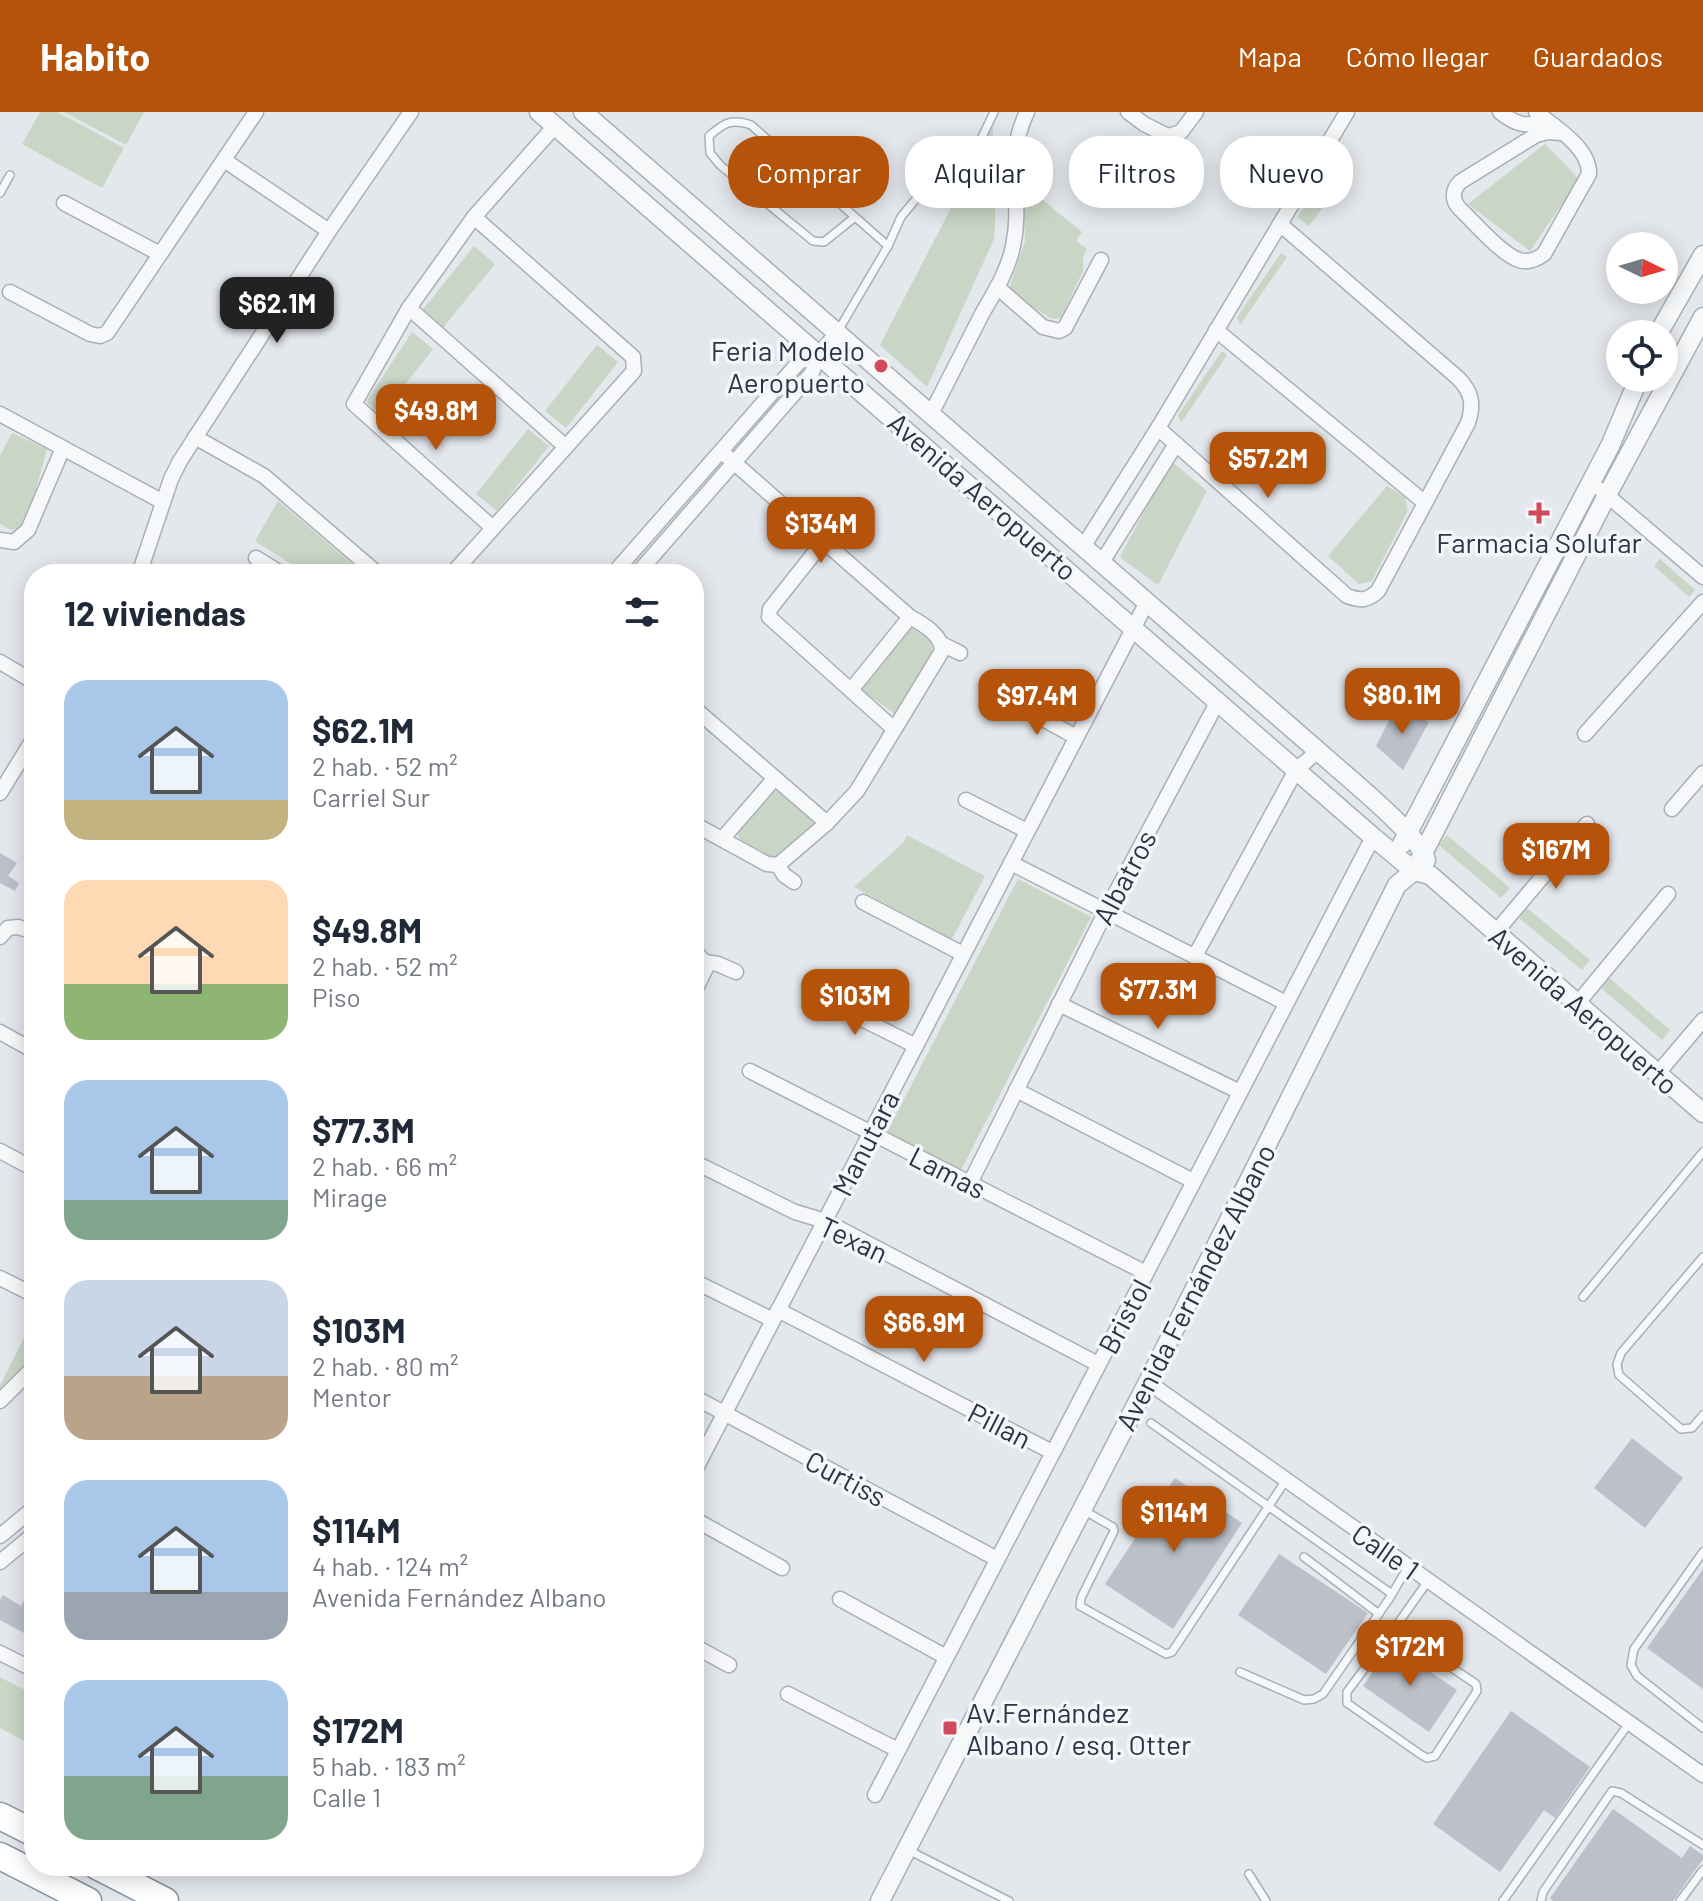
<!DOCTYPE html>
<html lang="es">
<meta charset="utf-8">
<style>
body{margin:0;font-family:Barlow,sans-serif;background:#f2f2f3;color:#1f2937;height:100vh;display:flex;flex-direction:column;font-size:30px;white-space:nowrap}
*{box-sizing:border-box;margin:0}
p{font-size:26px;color:#747a83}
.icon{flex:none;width:44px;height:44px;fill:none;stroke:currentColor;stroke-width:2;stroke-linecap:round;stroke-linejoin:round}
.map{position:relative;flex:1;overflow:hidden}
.side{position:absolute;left:24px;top:452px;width:680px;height:1312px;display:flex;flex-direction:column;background:#fff;border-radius:32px;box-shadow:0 4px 20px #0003}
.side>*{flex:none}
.hud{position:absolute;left:728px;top:24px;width:760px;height:72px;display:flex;gap:16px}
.needle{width:52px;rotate:95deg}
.buttons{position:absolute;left:1606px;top:120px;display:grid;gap:16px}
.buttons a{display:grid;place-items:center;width:72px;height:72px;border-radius:50%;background:#fff;box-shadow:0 4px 20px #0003;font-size:40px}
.price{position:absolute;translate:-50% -68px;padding:0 18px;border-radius:16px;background:#b45309;color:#fff;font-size:26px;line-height:52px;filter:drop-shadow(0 2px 4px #0008)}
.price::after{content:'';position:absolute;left:50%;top:48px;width:24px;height:18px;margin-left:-12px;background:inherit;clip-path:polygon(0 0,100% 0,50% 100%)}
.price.active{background:#222;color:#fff}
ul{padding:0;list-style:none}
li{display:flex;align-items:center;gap:24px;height:200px;padding:0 40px}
li span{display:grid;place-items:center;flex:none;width:224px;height:160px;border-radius:24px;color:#555}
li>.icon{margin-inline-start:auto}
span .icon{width:96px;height:96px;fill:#fffc;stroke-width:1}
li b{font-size:34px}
h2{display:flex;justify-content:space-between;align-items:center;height:96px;padding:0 40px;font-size:34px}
.chip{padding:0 28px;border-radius:32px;background:#fff;box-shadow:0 4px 20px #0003;font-size:28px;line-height:72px}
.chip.active{background:#b45309;color:#fff}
header{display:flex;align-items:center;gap:48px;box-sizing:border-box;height:112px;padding:0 40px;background:#b45309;color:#fff}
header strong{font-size:38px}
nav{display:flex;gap:44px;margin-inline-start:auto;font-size:28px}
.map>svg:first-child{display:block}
.green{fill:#c9d6c5}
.building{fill:#bbc0ca}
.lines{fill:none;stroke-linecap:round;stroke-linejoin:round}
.service-casing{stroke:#a9aeb7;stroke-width:10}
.minor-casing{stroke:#a9aeb7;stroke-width:17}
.tertiary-casing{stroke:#a9aeb7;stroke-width:21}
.motorway-casing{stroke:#8b94a3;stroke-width:29}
.service{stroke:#f7f8fa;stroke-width:7}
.minor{stroke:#f7f8fa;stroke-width:14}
.tertiary{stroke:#f7f8fa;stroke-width:18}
.motorway{stroke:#fff;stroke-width:26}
.poi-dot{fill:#d1495b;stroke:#f4f6f9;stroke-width:3}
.labels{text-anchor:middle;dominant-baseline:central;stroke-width:7;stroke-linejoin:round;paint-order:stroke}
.poi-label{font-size:28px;fill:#2b3445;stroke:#f4f6f9;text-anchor:end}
.street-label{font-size:28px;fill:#2b3445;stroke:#f4f6f9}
</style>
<header>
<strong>Habito</strong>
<nav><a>Mapa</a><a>Cómo llegar</a><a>Guardados</a></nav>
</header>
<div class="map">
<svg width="1703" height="1789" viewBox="0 0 1703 1789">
<rect width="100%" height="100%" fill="#e4e7ec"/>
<g class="green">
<path d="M40,0H57L124,36L102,76L22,32Z"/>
<path d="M64,0H144L126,33Z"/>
<path d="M993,15C990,52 998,90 994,127L927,275L880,233Z"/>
<path d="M1545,32L1579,67L1530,139L1468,92Z"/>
<path d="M1023,72L1082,120L1076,129L1087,137L1083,146V159L1061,206L1052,207L1008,180L1025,129Z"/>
<path d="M1319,75L1331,84L1309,114L1297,105Z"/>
<path d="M474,134L495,152L442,217L421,200Z"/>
<path d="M1281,141L1287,145L1240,213L1237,205Z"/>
<path d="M412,220L433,237L381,303L366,290Z"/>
<path d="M597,233L618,250L566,316L545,299Z"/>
<path d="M1222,239L1227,243L1181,311L1178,303Z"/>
<path d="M528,317L549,334L497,399L476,382Z"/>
<path d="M12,321L47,337L36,377L20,416L11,418L0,412V344Z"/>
<path d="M1171,349L1207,379L1158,473L1120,445Z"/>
<path d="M1387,374L1405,385L1408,398L1372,469L1359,472L1328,444Z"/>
<path d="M278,389L364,462H307L255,429Z"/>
<path d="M1660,447L1695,478L1689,485L1654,454Z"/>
<path d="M910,515C923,524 935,529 932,546L895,602L859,576Z"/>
<path d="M785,678L813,705L812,718C776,749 782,755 740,729L736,717L769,680Z"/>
<path d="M907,723L985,764L952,827L854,775L903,731Z"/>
<path d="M1447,723L1510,776L1501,786L1439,733Z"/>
<path d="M1018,767L1091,805L961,1058L887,1020Z"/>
<path d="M1527,796L1590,848L1582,858L1519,806Z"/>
<path d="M1608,865L1670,918L1662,928L1600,875Z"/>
<path d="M34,1206V1249L0,1277V1273Z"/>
<path d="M0,1565L34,1583V1634L0,1616Z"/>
</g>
<g class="building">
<path d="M1397,593L1429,610L1403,658L1376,634Z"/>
<path d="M0,741L17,751L8,764L19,771L15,779L0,771Z"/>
<path d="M1632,1326L1683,1366L1645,1416L1594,1376Z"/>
<path d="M1175,1366L1242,1411L1173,1517L1105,1472Z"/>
<path d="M1279,1442L1368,1501L1326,1562L1238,1503Z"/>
<path d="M1703,1457V1577L1647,1536Z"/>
<path d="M34,1469V1523L33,1526L0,1508V1488L3,1483L21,1494Z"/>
<path d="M1391,1533L1457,1578L1429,1620L1363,1574Z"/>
<path d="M1511,1599L1590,1655L1555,1706L1544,1698L1500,1760L1433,1712Z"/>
<path d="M1613,1697L1682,1746L1690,1734L1703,1743V1747L1673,1789H1553L1550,1786Z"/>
</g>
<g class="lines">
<defs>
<g id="service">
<path d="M0,81L10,63"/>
<path d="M888,134L901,105L916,87L952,74L962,67L994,0"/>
<path d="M838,219L888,134L751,13C731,6 724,11 709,24L710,41L720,53L813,129L824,130L855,105"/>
<path d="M1703,1145L1621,1241L1617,1252L1619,1263L1681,1317L1692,1316L1703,1303"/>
<path d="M1583,1185L1703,1040"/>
<path d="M1151,1311L1392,1482"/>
<path d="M1083,1398L1113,1415L1114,1419L1081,1486L1080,1494L1166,1542L1172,1540L1286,1368"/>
<path d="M1703,1440L1634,1537L1631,1553L1637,1564L1703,1616"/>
<path d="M1304,1445L1379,1502"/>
<path d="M1394,1517L1347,1580V1591L1420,1642L1427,1646L1435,1644L1477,1579L1476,1572L1394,1517L1428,1469"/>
<path d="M1240,1560L1304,1588L1314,1587L1323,1582L1389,1487L1408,1455"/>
<path d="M908,1738L1009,1789"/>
<path d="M1249,1762L1266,1789"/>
<path d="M1503,1789L1629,1611"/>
<path d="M1541,1789L1543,1780L1612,1679L1621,1681L1703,1733"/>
<path d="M1680,1789L1703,1758"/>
</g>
<g id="minor">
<path d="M1128,0L1144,12L1168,24L1181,20L1196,0"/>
<path d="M1500,0C1515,12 1528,17 1545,7"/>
<path d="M1536,0C1555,15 1590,36 1589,62L1544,142C1536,148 1528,151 1519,148C1501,142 1474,110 1459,96C1452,88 1452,78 1460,70L1536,23L1548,20L1561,21"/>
<path d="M224,48L329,119"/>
<path d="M64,91L160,142"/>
<path d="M997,175L1043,215L1059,219L1065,216L1101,148"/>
<path d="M10,180L90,222L100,224L107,221L256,0"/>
<path d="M409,196L566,335"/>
<path d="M1216,218L1424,390"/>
<path d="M0,302L163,390"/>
<path d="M931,302C948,269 965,235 982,202C994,181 1008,159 1013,134C1024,85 1002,53 1027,0"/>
<path d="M1158,316L1347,484C1361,489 1367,489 1378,479L1468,311C1474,292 1472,280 1458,266L1280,112"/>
<path d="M195,325L264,364L378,462"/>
<path d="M722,340L910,505C923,512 942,523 942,539L857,679L827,711L778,753"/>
<path d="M1601,378L1703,465"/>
<path d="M493,416L354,292L409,196L474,105L555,14"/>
<path d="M0,428L14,430L28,418L63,336"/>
<path d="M823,430L770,497L769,505L894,617"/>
<path d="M1083,435L1158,316L1347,0"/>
<path d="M256,446L282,462"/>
<path d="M1102,450L1176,332"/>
<path d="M139,462L171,367L180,349L329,119L411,0"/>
<path d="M452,462L634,259L633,245L474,105"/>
<path d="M613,462L799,250L818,243"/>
<path d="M637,462L805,269L812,261L818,243L837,221"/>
<path d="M942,532L960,541"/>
<path d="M0,550L34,570"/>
<path d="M851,578L910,505"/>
<path d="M1016,592L1076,625"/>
<path d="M694,596L827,711"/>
<path d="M1585,622L1703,490"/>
<path d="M0,681L34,626"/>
<path d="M966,688L1027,719"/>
<path d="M1672,697L1703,661"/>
<path d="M694,712L767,752L778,753"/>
<path d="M723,726L775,666"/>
<path d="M1011,751L1286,891"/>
<path d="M778,753L784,763L794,770"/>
<path d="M863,790L963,842"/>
<path d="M1495,821L1587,712"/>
<path d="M0,825L8,816L18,815L34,820"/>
<path d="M694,839L705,850L718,852L736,860"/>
<path d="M1195,844L1296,658L1318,639"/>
<path d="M694,880L706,856L705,850"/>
<path d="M812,882L916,934"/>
<path d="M1059,892L1240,980"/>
<path d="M1577,892L1668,782"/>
<path d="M0,920L34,939"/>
<path d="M750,959L1146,1161"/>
<path d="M1658,961L1703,908"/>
<path d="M1016,978L1193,1069"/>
<path d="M0,1039L34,1057"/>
<path d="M694,1050L795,1100L825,1109L1098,1252"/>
<path d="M970,1071L1106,799L1218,589"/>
<path d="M0,1166L34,1183"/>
<path d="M694,1169L773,1208"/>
<path d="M778,1198L1052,1340"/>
<path d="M1148,1270L1703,1663"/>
<path d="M694,1285L997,1447"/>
<path d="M0,1289L34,1255"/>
<path d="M694,1360L1147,490"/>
<path d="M694,1407L782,1456"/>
<path d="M0,1424L34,1396"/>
<path d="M0,1450L34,1422"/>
<path d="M840,1487L946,1545"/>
<path d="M694,1534L729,1553"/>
<path d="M0,1541L34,1558"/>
<path d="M788,1582L898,1638"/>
<path d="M875,1683L1373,725"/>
</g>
<g id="tertiary">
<path d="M539,0L1373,725L1414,759L1430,763L1703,1001"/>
<path d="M583,0L1318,639C1341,660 1420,723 1426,748"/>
<path d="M1658,222L1703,143"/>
<path d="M1402,732L1610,334L1639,266"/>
<path d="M880,1789L1148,1270L1397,773L1414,759L1607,383L1703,205"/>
</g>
<g id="motorway">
<path d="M0,1704L34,1721"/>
<path d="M0,1744L88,1789"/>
<path d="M97,1754L165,1789"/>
</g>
</defs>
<use href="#service" class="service-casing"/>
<use href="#minor" class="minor-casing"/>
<use href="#tertiary" class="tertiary-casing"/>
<use href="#motorway" class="motorway-casing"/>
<use href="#service" class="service"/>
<use href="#minor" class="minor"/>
<use href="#tertiary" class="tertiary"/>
<use href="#motorway" class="motorway"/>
</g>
<g class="poi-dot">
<circle cx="881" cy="254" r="8"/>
<path d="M1535 389h8v8h8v8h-8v8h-8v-8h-8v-8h8z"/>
<rect x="942" y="1608" width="16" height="16" rx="4"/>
</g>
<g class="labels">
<g class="poi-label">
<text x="865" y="238">Feria Modelo<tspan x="865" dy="32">Aeropuerto</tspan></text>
<text x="1539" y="430" text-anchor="middle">Farmacia Solufar</text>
<text x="966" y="1600" text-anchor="start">Av.Fernández<tspan x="966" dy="32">Albano / esq. Otter</tspan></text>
</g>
<g class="street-label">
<text transform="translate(983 384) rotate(41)">Avenida Aeropuerto</text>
<text transform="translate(1124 765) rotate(-62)">Albatros</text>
<text transform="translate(1584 898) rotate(41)">Avenida Aeropuerto</text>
<text transform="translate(865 1031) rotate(-63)">Manutara</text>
<text transform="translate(948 1060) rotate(27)">Lamas</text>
<text transform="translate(854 1127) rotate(25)">Texan</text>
<text transform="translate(1195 1175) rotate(-63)">Avenida Fernández Albano</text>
<text transform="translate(1124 1204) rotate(-62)">Bristol</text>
<text transform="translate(1000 1313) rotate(27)">Pillan</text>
<text transform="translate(846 1366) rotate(28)">Curtiss</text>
<text transform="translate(1386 1439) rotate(35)">Calle 1</text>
</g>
</g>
</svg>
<div class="buttons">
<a><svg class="needle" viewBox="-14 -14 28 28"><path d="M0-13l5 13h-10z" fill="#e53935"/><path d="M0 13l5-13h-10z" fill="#747a83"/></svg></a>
<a><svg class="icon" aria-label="locate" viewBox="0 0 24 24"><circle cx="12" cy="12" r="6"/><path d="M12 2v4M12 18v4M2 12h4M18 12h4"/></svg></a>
</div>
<b class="price active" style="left:277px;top:233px">$62.1M</b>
<b class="price" style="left:436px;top:340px">$49.8M</b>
<b class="price" style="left:1268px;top:388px">$57.2M</b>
<b class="price" style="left:821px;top:453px">$134M</b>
<b class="price" style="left:1402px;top:624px">$80.1M</b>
<b class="price" style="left:1037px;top:625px">$97.4M</b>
<b class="price" style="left:1556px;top:779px">$167M</b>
<b class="price" style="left:1158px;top:919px">$77.3M</b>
<b class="price" style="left:855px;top:925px">$103M</b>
<b class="price" style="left:924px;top:1252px">$66.9M</b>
<b class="price" style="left:1174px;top:1442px">$114M</b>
<b class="price" style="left:1410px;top:1576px">$172M</b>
<div class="hud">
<a class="chip active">Comprar</a>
<a class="chip">Alquilar</a>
<a class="chip">Filtros</a>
<a class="chip">Nuevo</a>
</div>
<section class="side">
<h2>12 viviendas<svg class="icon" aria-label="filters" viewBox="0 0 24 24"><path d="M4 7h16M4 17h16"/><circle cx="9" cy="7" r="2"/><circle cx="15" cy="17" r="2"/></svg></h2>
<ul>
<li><span style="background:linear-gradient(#a9c7e8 75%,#c2b280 0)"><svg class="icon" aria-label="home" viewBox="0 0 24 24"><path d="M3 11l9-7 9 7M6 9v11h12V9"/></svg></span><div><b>$62.1M</b><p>2 hab. · 52 m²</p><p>Carriel Sur</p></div></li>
<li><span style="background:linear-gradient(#ffd9b3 65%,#8fb573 0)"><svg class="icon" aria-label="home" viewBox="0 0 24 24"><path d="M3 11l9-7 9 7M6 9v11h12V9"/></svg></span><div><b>$49.8M</b><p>2 hab. · 52 m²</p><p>Piso</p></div></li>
<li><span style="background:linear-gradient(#a9c7e8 75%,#7fa58c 0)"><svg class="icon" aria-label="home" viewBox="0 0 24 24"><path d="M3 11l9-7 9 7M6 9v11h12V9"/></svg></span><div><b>$77.3M</b><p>2 hab. · 66 m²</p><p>Mirage</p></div></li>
<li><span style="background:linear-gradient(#c9d6e8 60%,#b9a48a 0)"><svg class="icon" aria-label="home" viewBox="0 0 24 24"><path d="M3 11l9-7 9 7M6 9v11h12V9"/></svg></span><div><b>$103M</b><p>2 hab. · 80 m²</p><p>Mentor</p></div></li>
<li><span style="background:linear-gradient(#a9c7e8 70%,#9aa5b1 0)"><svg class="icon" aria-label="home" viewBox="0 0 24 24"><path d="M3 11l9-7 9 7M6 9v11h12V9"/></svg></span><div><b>$114M</b><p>4 hab. · 124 m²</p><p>Avenida Fernández Albano</p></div></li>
<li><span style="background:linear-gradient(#a9c7e8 60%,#7fa58c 0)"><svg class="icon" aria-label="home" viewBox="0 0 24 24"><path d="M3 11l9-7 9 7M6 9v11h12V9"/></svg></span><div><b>$172M</b><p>5 hab. · 183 m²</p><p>Calle 1</p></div></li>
</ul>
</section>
</div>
